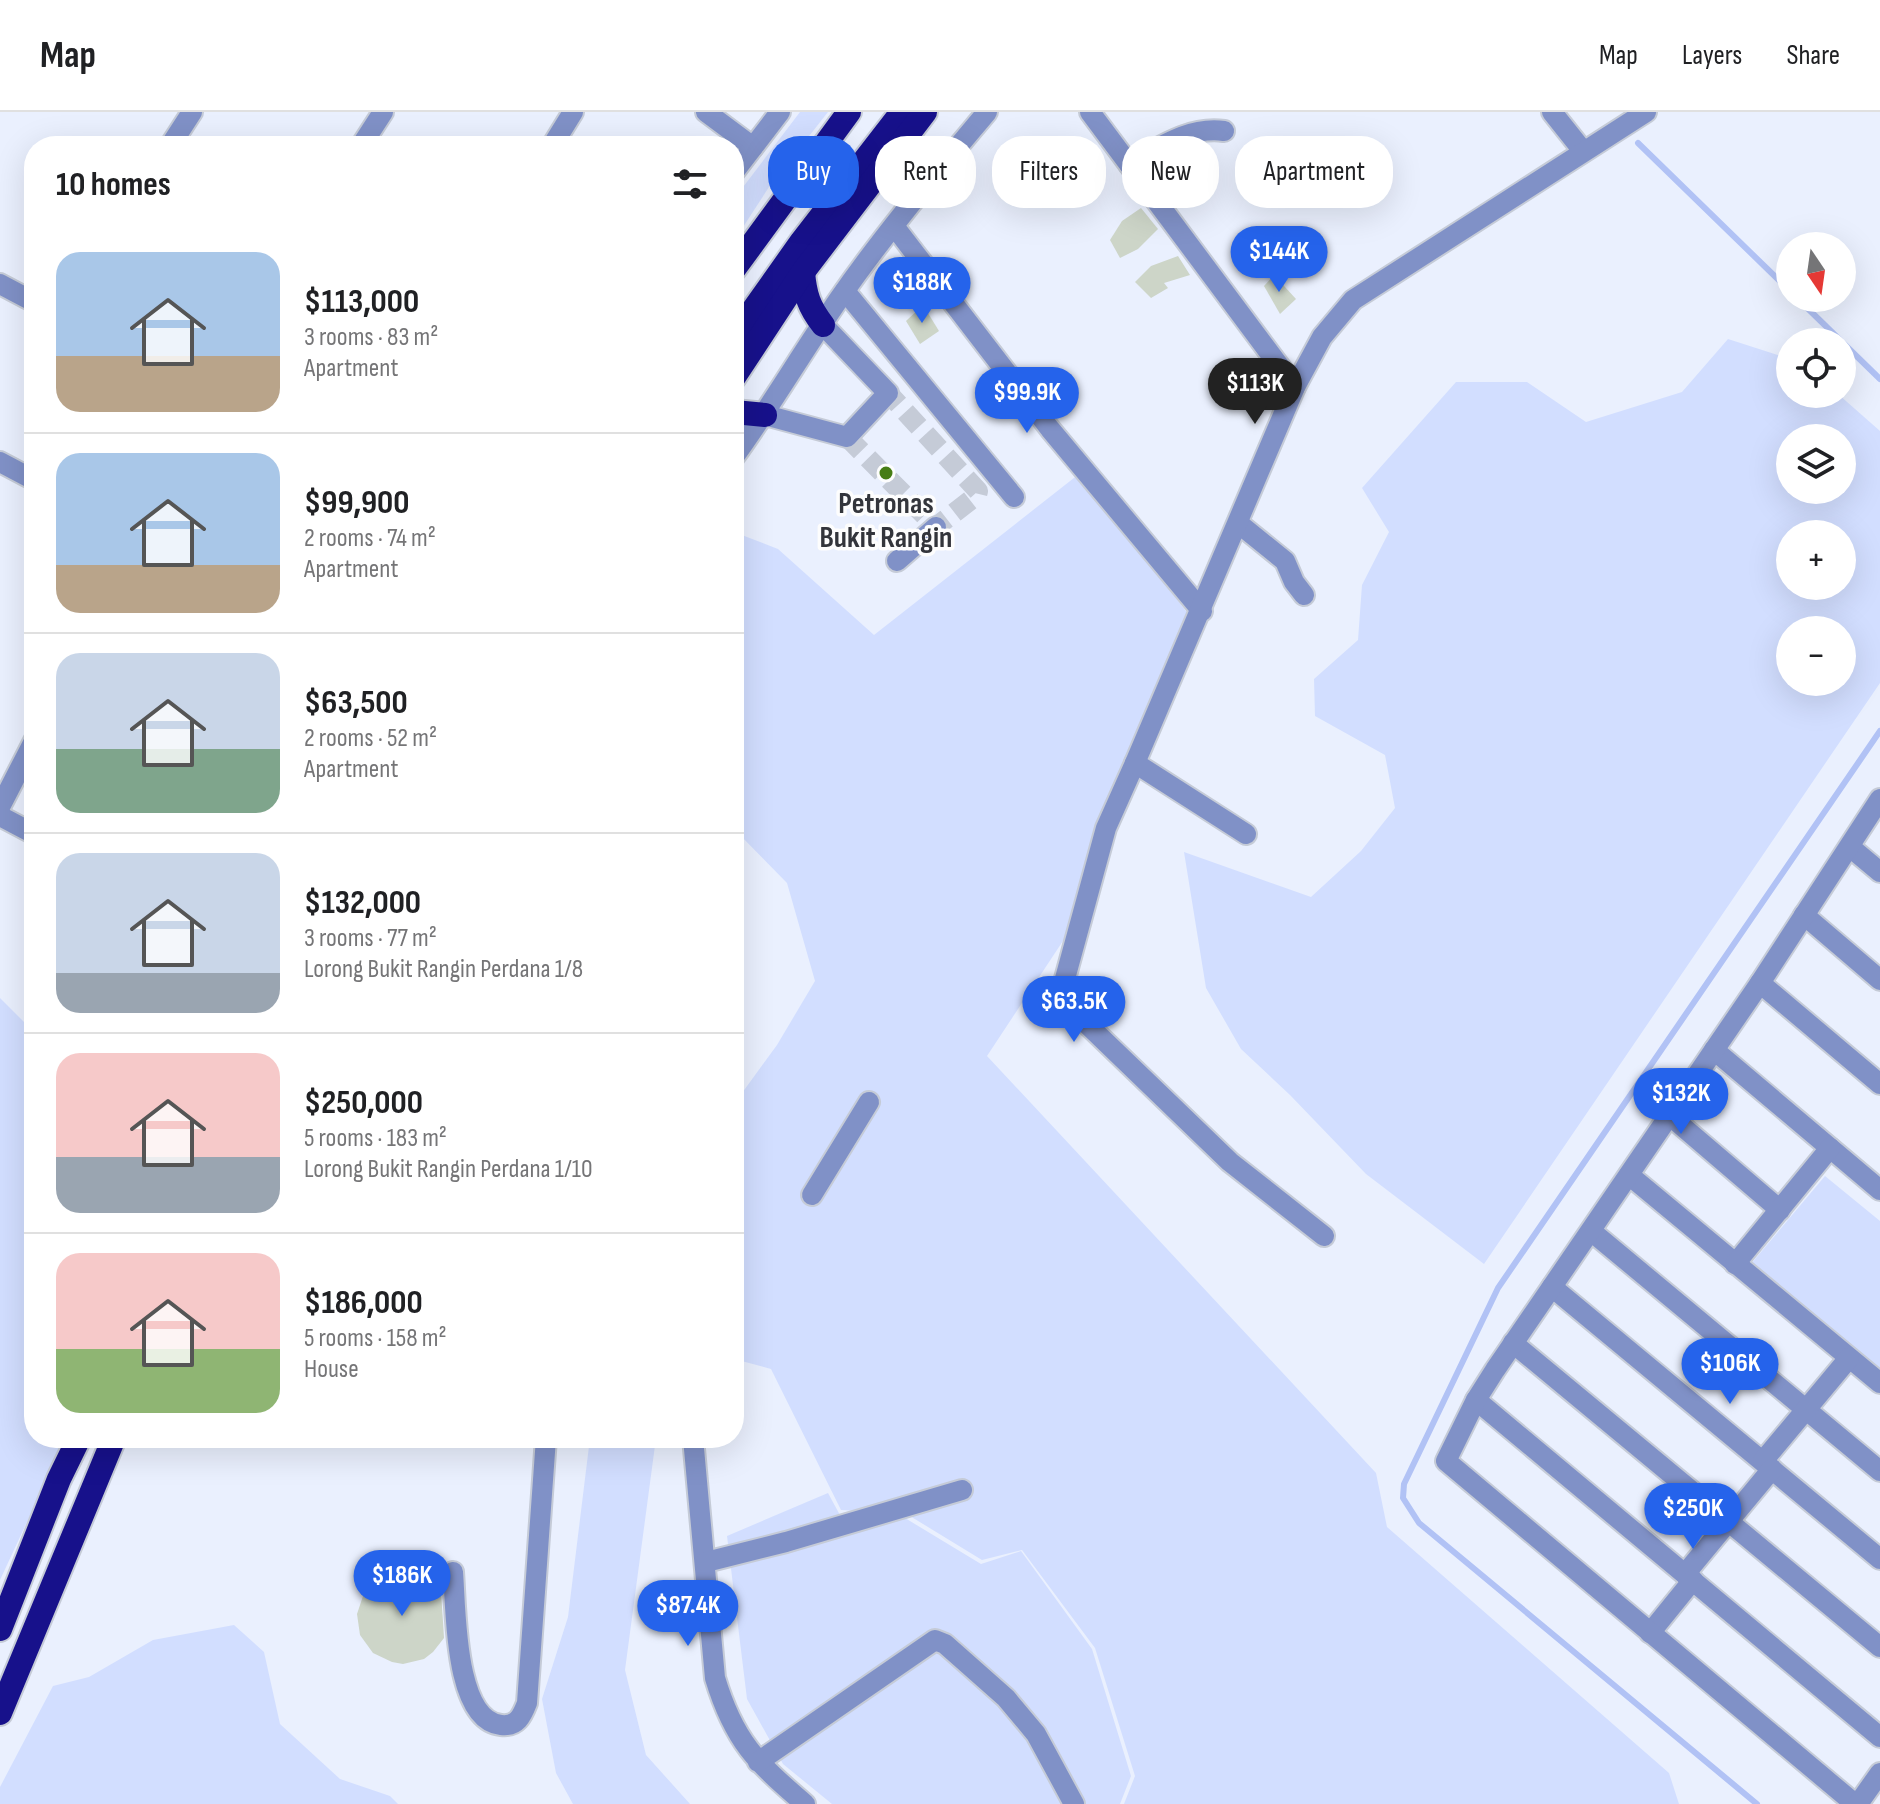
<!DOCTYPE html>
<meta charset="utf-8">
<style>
body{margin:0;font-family:"Sofia Sans Condensed",sans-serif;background:#f6f6f6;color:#202124;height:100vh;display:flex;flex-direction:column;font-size:30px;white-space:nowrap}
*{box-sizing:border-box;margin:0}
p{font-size:26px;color:#757577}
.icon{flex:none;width:44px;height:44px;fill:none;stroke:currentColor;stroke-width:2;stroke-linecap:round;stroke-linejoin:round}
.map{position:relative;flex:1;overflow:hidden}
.side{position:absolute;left:24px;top:24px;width:720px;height:1312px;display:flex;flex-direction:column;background:#fff;border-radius:32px;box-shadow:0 8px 32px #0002}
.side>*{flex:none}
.top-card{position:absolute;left:768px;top:24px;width:760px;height:72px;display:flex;gap:16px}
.needle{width:52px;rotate:167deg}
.fabs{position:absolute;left:1776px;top:120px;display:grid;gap:16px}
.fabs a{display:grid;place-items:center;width:80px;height:80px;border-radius:50%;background:#fff;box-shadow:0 8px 32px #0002;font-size:40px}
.price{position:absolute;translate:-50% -68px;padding:0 18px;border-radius:28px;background:#2563eb;color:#fff;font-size:26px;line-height:52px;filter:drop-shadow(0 2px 4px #0008)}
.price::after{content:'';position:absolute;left:50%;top:48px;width:24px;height:18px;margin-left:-12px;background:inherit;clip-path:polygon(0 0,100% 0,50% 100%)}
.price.current{background:#222;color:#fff}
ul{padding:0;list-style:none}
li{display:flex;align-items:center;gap:24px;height:200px;padding:0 32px}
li+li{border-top:2px solid #e0e0e0}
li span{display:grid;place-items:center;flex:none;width:224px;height:160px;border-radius:24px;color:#555}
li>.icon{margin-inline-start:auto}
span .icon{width:96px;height:96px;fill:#fffc;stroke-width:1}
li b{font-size:34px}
h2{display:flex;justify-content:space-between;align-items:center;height:96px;padding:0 32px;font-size:34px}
.pill{padding:0 28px;border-radius:32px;background:#fff;box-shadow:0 8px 32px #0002;font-size:28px;line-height:72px}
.pill.current{background:#2563eb;color:#fff}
header{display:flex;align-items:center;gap:48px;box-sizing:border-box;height:112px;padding:0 40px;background:#fff;border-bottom:2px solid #e0e0e0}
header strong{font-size:38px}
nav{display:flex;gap:44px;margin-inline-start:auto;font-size:28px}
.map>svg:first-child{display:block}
.green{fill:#d2deff;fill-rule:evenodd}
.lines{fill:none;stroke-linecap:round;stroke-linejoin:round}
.stream{stroke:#b1c2f5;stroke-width:6}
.building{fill:#cdd5c8}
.minor-tunnel{stroke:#c5cbd7;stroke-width:20;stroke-dasharray:20 10;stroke-linecap:butt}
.minor-casing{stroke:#c5cbd7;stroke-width:24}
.highway-casing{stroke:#c5cbd7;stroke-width:28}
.minor{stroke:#8091c7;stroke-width:20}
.highway{stroke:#17118b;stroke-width:24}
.poi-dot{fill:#467d14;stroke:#fdfdfd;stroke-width:3}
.labels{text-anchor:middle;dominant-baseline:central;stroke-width:7;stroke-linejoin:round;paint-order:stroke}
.poi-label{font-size:30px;font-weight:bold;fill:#33353b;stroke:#fdfdfd}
</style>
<header>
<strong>Map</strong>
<nav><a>Map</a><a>Layers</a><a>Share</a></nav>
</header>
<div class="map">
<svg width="1880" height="1692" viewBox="0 0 1880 1692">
<rect width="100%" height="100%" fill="#eaf0fe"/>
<g class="green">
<path d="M800,0H828L769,75L734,129V87Z"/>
<path d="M1728,227L1790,247V282H1838L1880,319V571L1484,1152L1366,1062L1290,983L1241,937L1206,876L1184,740L1311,785L1361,739L1395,696L1385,643L1315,604L1314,567L1358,528L1362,473L1389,420L1362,376L1456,270H1527L1586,310L1682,280ZM1842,326V378H1790V326ZM1842,422V474H1790V422ZM1842,518V570H1790V518Z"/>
<path d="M1079,362L1189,503L1088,791L987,944L1376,1361L1387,1415L1669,1661L1679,1692H1124L1135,1664L1095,1536L1022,1438L982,1448L905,1401L841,1398L771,1257L734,1247V992L777,933L815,869L787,771L734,717V420L778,437L874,523Z"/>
<path d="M0,886L34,920V1326H66L0,1468Z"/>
<path d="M1825,1064L1880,1109V1260L1750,1153Z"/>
<path d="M590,1326H656L625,1558L646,1643L690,1692H573L556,1661L542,1587L568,1505Z"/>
<path d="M828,1381L841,1405L905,1406L981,1452L1021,1439L1092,1537L1131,1664L1120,1692H832L783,1652L747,1587L727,1424Z"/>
<path d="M234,1513L264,1540L280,1612L340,1667L390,1684L398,1692H0V1675L53,1574L89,1565L153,1528Z"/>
</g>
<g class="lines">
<g class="stream">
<path d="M1638,31L1790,179"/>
<path d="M1797,186L1880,267"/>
<path d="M1757,1692L1419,1411L1403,1386L1404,1372L1498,1176L1880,619"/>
</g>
</g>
<g class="building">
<path d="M1141,96L1158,117L1138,137L1120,146L1110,128L1122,109Z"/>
<path d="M1178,144L1190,163L1164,171L1168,176L1151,186L1135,170L1151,154Z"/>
<path d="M1274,163L1296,187L1280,202L1264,174Z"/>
<path d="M923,193L939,219L920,232L906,209Z"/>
<path d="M403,1459L425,1465L441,1479L444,1526L433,1540L424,1547L403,1552L392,1550L373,1541L360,1523L357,1502L364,1481L371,1472L391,1461Z"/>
</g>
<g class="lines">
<path class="minor-tunnel" d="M847,325L936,415L977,383L978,379L888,281"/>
<defs>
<g id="minor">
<path d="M706,0L753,35"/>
<path d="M1090,0L1295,275"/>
<path d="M1552,0L1583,39"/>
<path d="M170,34L192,0"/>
<path d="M361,34L383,0"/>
<path d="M552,34L573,0"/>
<path d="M1129,52C1159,36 1189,14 1224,19"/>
<path d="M734,60L780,0"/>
<path d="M894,114L1050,317L1202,499"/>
<path d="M0,172L34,190"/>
<path d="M845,179L1014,385"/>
<path d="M765,303L847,325L888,281L823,213"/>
<path d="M734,345C771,294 803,239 839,187C884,122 936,61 987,0"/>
<path d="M0,350L34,368"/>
<path d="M1238,411L1285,449L1294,470L1304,483"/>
<path d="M897,449L936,415"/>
<path d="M1135,651L1106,716L1063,874V889L1230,1050L1324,1124"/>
<path d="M0,695L34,629"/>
<path d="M0,704L34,722"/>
<path d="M1246,722L1135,651L1295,275L1322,225L1353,188L1646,0"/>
<path d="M1850,735L1880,760"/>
<path d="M1804,803L1880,868"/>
<path d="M1760,871L1880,972"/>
<path d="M1714,938L1880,1078"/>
<path d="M1669,1003L1780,1098"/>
<path d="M1629,1063L1880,1271"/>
<path d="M812,1083L869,990"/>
<path d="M1591,1119L1880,1359"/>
<path d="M1735,1152L1830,1036"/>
<path d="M1552,1175L1880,1447"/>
<path d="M1513,1231L1880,1535"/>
<path d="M1476,1288L1880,1625"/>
<path d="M693,1326L715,1566C734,1629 756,1650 805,1692"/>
<path d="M1763,1349L1849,1246"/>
<path d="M706,1450L786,1430L962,1378"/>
<path d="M453,1460C456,1496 454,1608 501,1613C517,1615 522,1604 527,1591L546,1326"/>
<path d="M1685,1462L1772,1357"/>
<path d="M1650,1521L1693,1468"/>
<path d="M758,1650L935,1528L945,1532L1006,1586L1036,1622L1074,1692"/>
<path d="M1855,1692L1446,1349L1476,1288L1495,1258L1760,871L1880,687"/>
<path d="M1858,1692L1880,1661"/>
</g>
<g id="highway">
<path d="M734,157L849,0"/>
<path d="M803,160C805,183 809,195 823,213"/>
<path d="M734,225L802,129L902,0"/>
<path d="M734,265L803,160L925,0"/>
<path d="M734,300L765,303"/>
<path d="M0,1517L59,1367L79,1326"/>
<path d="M0,1601L114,1326"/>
</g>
</defs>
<use href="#minor" class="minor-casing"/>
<use href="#highway" class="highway-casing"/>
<use href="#minor" class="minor"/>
<use href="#highway" class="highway"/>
</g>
<circle class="poi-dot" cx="886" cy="361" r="8"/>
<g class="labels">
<g class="poi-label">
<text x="886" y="392">Petronas<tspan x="886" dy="34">Bukit Rangin</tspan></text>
</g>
</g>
</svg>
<div class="fabs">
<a><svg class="needle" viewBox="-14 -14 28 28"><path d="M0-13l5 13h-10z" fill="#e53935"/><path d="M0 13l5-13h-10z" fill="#757577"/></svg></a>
<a><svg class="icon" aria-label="locate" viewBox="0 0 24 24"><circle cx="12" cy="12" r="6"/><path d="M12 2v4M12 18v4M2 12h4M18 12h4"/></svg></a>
<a><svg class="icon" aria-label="layers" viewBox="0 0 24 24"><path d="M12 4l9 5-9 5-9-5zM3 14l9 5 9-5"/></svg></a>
<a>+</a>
<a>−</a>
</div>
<b class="price" style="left:1279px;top:182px">$144K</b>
<b class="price" style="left:922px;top:213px">$188K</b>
<b class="price current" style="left:1255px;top:314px">$113K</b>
<b class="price" style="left:1027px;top:323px">$99.9K</b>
<b class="price" style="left:1074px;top:932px">$63.5K</b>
<b class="price" style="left:1681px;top:1024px">$132K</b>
<b class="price" style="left:1730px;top:1294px">$106K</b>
<b class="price" style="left:1693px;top:1439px">$250K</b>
<b class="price" style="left:402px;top:1506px">$186K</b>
<b class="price" style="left:688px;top:1536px">$87.4K</b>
<div class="top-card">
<a class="pill current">Buy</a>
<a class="pill">Rent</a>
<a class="pill">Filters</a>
<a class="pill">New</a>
<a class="pill">Apartment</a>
</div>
<section class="side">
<h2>10 homes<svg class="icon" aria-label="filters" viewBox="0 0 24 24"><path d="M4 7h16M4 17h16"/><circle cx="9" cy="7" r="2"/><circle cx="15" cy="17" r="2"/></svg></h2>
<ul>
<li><span style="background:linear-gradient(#a9c7e8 65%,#b9a48a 0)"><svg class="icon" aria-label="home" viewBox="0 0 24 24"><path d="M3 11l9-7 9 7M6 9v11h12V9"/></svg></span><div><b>$113,000</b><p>3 rooms · 83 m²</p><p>Apartment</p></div></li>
<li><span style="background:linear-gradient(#a9c7e8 70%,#b9a48a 0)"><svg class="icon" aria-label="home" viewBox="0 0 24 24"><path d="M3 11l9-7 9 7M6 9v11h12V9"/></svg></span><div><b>$99,900</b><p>2 rooms · 74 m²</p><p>Apartment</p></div></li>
<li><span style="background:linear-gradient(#c9d6e8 60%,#7fa58c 0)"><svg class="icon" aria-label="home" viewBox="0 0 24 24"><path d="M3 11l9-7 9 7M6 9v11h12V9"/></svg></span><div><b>$63,500</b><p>2 rooms · 52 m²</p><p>Apartment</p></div></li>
<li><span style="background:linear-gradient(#c9d6e8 75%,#9aa5b1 0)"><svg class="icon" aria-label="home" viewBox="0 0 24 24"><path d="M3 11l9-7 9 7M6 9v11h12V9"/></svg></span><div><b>$132,000</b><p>3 rooms · 77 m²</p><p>Lorong Bukit Rangin Perdana 1/8</p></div></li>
<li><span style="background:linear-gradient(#f6c9c9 65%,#9aa5b1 0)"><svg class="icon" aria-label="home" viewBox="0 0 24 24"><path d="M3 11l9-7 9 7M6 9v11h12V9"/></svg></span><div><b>$250,000</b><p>5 rooms · 183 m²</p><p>Lorong Bukit Rangin Perdana 1/10</p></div></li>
<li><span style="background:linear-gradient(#f6c9c9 60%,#8fb573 0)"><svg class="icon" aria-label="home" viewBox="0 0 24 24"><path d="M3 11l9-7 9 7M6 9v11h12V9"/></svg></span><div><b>$186,000</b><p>5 rooms · 158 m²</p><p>House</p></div></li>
</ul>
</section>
</div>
